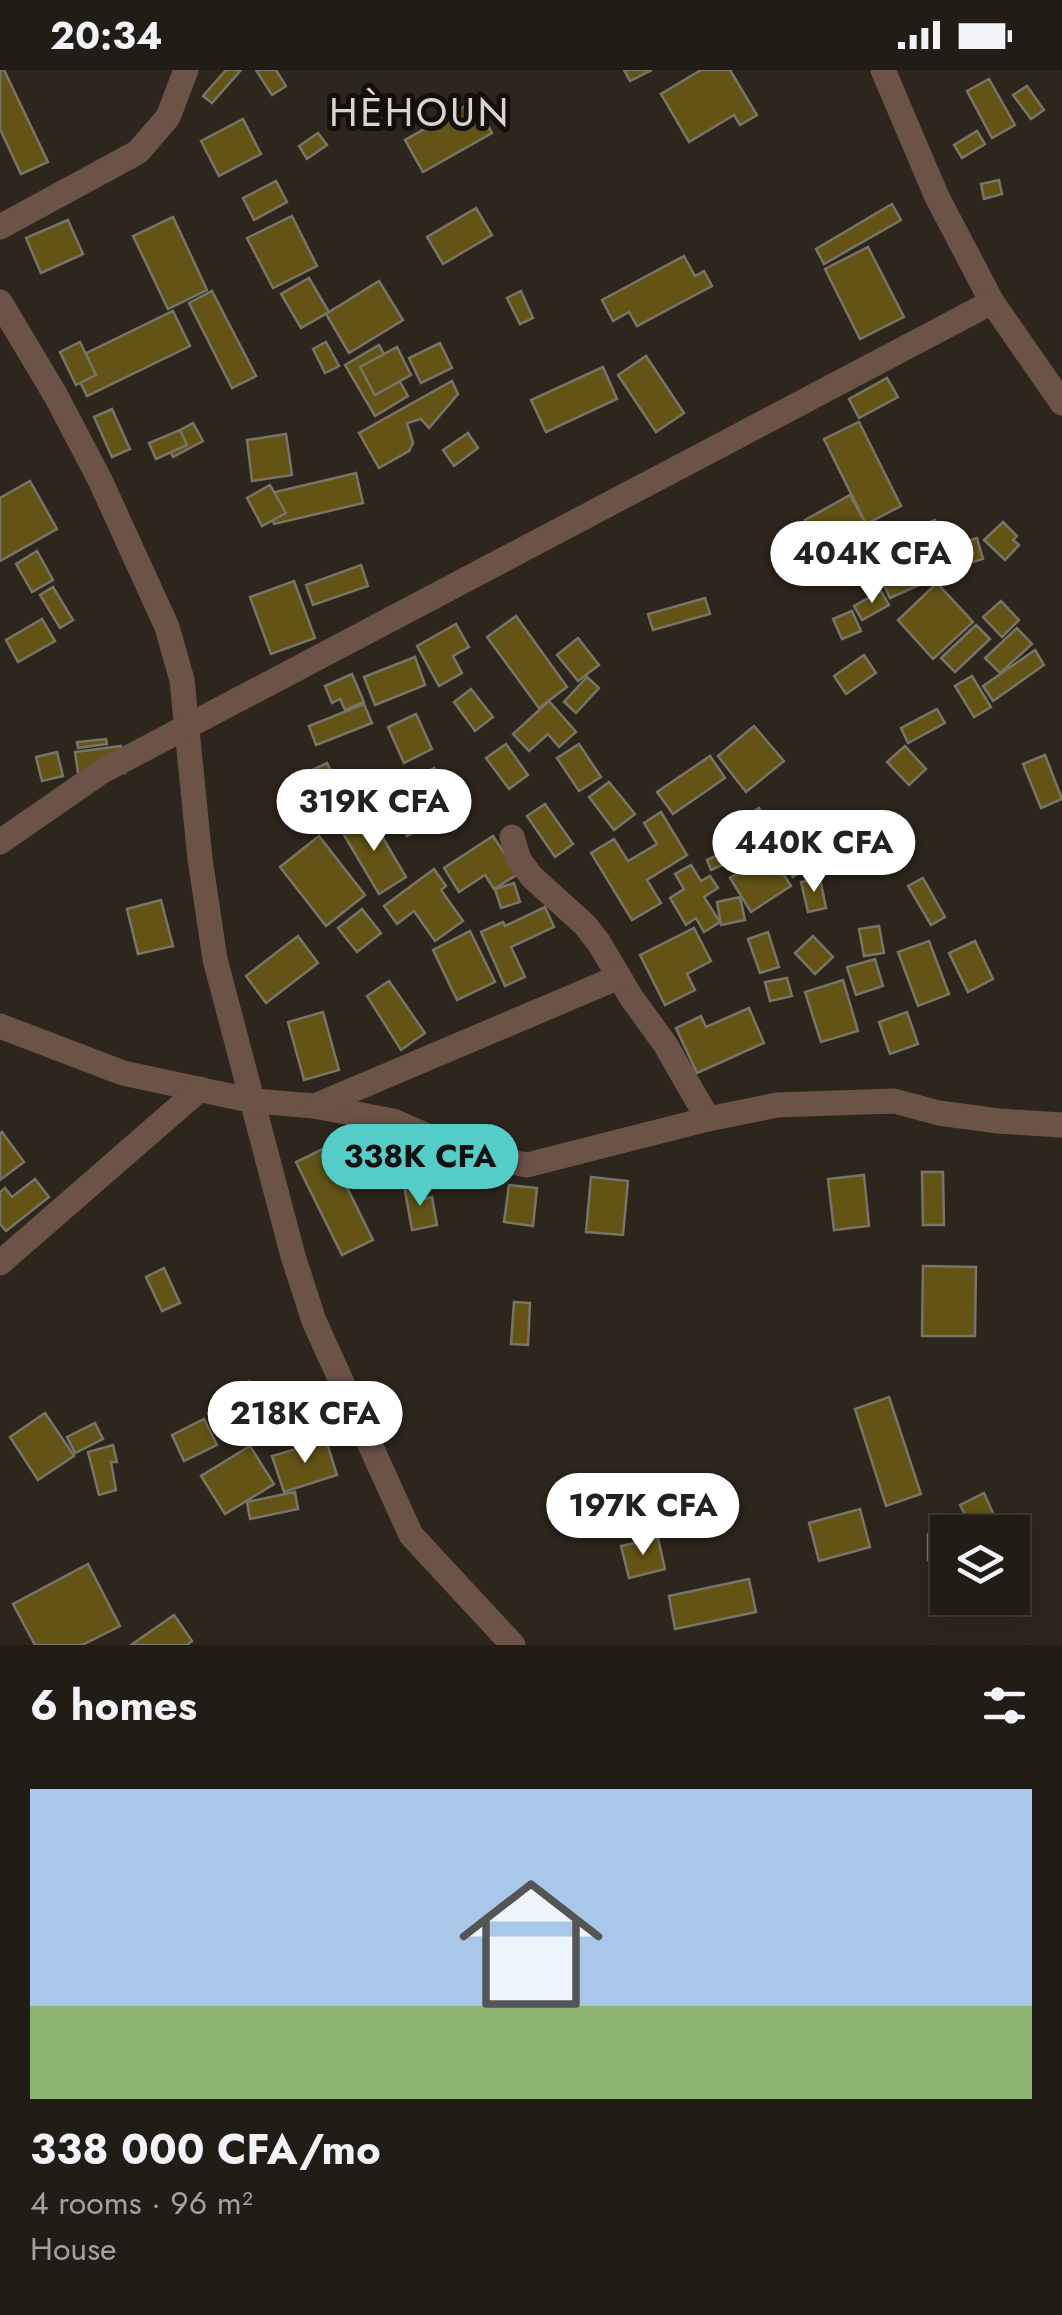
<!DOCTYPE html>
<meta charset="utf-8">
<style>
body{margin:0;font-family:Jost,sans-serif;background:#2a251f;color:#f1f3f6;height:100vh;display:flex;flex-direction:column;font-size:38px;white-space:nowrap}
*{box-sizing:border-box;margin:0}
p{font-size:32px;color:#a2a1a1}
.icon{flex:none;width:55px;height:55px;fill:none;stroke:currentColor;stroke-width:2;stroke-linecap:round;stroke-linejoin:round}
.map{position:relative;height:1575px;overflow:hidden}
.details{display:flex;flex-direction:column;background:#221c16;flex:1}
.details>*{flex:none}
.controls{position:absolute;left:930px;top:1445px;display:grid;gap:20px}
.controls a{display:grid;place-items:center;width:100px;height:100px;border-radius:0px;background:#221c16;box-shadow:0 5px 25px #0003,0 0 0 2px #3f3a35;font-size:50px}
.price{position:absolute;translate:-50% -85px;padding:0 22px;border-radius:35px;background:#fff;color:#222;font-size:32px;line-height:65px;filter:drop-shadow(0 2px 5px #0008)}
.price::after{content:'';position:absolute;left:50%;top:60px;width:30px;height:22px;margin-left:-15px;background:inherit;clip-path:polygon(0 0,100% 0,50% 100%)}
.price.current{background:#54cdc8;color:#111}
ul{padding:0;list-style:none}
li{display:grid;align-content:center;gap:20px;height:530px;padding:0 30px}
li+li{border-top:2px solid #3f3a35}
li span{display:grid;place-items:center;height:310px;border-radius:0px;color:#555}
li>.icon{margin-inline-start:auto}
span .icon{width:180px;height:180px;fill:#fffc;stroke-width:1}
li b{font-size:42px}
h2{display:flex;justify-content:space-between;align-items:center;height:120px;padding:0 30px;font-size:42px}
.status{display:flex;justify-content:space-between;align-items:center;height:70px;padding:0 50px;background:#221c16;direction:ltr}
.status svg{height:28px;fill:currentColor}
.map>svg:first-child{display:block}
.building{fill:#635415;stroke:#777468;stroke-width:2.5}
.lines{fill:none;stroke-linecap:round;stroke-linejoin:round}
.street{stroke:#6b5347;stroke-width:25}
.labels{text-anchor:middle;dominant-baseline:central;stroke-width:10;stroke-linejoin:round;paint-order:stroke}
.quarter-label{font-size:40px;letter-spacing:2.5px;fill:#d8d4ce;stroke:#13100c}
</style>
<div class="status"><b>20:34</b><svg viewBox="0 0 49 12"><path d="M0 12V9h3v3zM5 12V6h3v6zM10 12V3h3v9zM15 12V0h3v12zM26 1h20v11H26zM47 4h2v5h-2z"/></svg></div>
<div class="map">
<svg width="1062" height="1575" viewBox="0 0 1062 1575">
<rect width="100%" height="100%" fill="#2d261d"/>
<g class="building">
<path d="M0,0H4L48,92L21,104L0,59Z"/>
<path d="M226,0H241L212,33L203,26Z"/>
<path d="M256,0H276L286,16L272,25Z"/>
<path d="M624,0H652L630,11Z"/>
<path d="M701,0H730L757,45L740,55L734,45L689,72L661,24Z"/>
<path d="M989,9L1015,55L992,68L967,21Z"/>
<path d="M1027,16L1044,40L1031,49L1013,25Z"/>
<path d="M474,31L492,63L423,102L405,70Z"/>
<path d="M243,49L261,84L219,106L201,71Z"/>
<path d="M977,61L985,74L962,88L954,75Z"/>
<path d="M318,63L327,75L307,89L299,76Z"/>
<path d="M999,110L1002,124L984,129L981,114Z"/>
<path d="M276,111L287,132L254,150L243,128Z"/>
<path d="M892,134L901,150L824,194L816,179Z"/>
<path d="M476,138L492,165L443,194L427,167Z"/>
<path d="M292,146L317,196L273,218L247,168Z"/>
<path d="M173,147L207,220L168,239L133,166Z"/>
<path d="M68,150L83,184L41,203L26,168Z"/>
<path d="M868,177L904,247L860,269L825,199Z"/>
<path d="M684,186L695,206L704,201L712,216L637,256L629,242L613,251L602,230Z"/>
<path d="M309,208L329,242L301,258L281,224Z"/>
<path d="M379,211L403,250L349,283L326,244Z"/>
<path d="M212,221L256,306L232,318L189,233Z"/>
<path d="M521,221L533,248L520,254L507,228Z"/>
<path d="M173,241L190,276L87,326L70,291Z"/>
<path d="M80,272L96,305L76,315L60,282Z"/>
<path d="M326,272L339,296L325,303L313,279Z"/>
<path d="M440,273L452,298L421,313L409,288Z"/>
<path d="M379,275L408,326L375,346L345,295Z"/>
<path d="M397,277L411,305L375,325L360,297Z"/>
<path d="M646,286L684,343L656,362L618,305Z"/>
<path d="M603,297L617,329L546,362L531,330Z"/>
<path d="M887,308L898,327L859,348L849,329Z"/>
<path d="M452,311L458,324L429,358L421,349L407,353L413,373L409,381L379,398L359,363Z"/>
<path d="M112,339L130,379L112,387L94,347Z"/>
<path d="M859,352L901,436L866,454L824,369Z"/>
<path d="M193,353L203,371L173,387L164,369Z"/>
<path d="M180,360L187,375L156,389L149,373Z"/>
<path d="M468,363L478,378L454,396L443,380Z"/>
<path d="M286,364L292,405L252,411L247,370Z"/>
<path d="M356,403L363,433L274,454L267,424Z"/>
<path d="M30,411L57,459L0,491V428Z"/>
<path d="M270,415L286,443L262,456L247,428Z"/>
<path d="M850,425L866,454L821,479L805,450Z"/>
<path d="M935,450L945,478L892,496L883,469Z"/>
<path d="M1003,452L1017,466L1013,470L1019,475L1005,490L984,470Z"/>
<path d="M977,468L983,489L955,497L949,476Z"/>
<path d="M37,481L53,510L32,522L16,494Z"/>
<path d="M921,494L928,511L890,528L882,511Z"/>
<path d="M361,495L368,516L313,535L306,515Z"/>
<path d="M294,511L315,568L271,584L250,527Z"/>
<path d="M937,513L973,552L933,589L898,550Z"/>
<path d="M53,517L73,550L60,558L40,525Z"/>
<path d="M881,521L889,535L862,550L854,536Z"/>
<path d="M705,528L710,544L653,560L648,544Z"/>
<path d="M1001,531L1019,550L1002,567L983,547Z"/>
<path d="M852,541L861,561L842,569L833,549Z"/>
<path d="M516,546L567,617L539,638L487,567Z"/>
<path d="M42,549L55,571L18,592L6,570Z"/>
<path d="M456,554L469,577L453,586L462,603L439,616L417,576Z"/>
<path d="M976,555L990,569L955,602L941,588Z"/>
<path d="M1017,558L1032,574L1000,603L985,588Z"/>
<path d="M578,568L599,595L578,611L557,585Z"/>
<path d="M1035,580L1044,595L993,631L983,616Z"/>
<path d="M864,585L876,603L846,624L834,606Z"/>
<path d="M415,587L425,615L375,635L364,607Z"/>
<path d="M352,604L364,632L345,640L340,629L332,633L325,616Z"/>
<path d="M972,606L991,637L974,647L955,616Z"/>
<path d="M587,607L599,618L576,643L564,632Z"/>
<path d="M471,619L493,647L475,661L454,632Z"/>
<path d="M549,631L576,662L559,677L548,664L529,681L513,664Z"/>
<path d="M364,634L372,653L316,675L309,656Z"/>
<path d="M937,639L945,653L908,673L901,658Z"/>
<path d="M416,644L432,679L404,693L388,657Z"/>
<path d="M754,656L784,691L746,722L718,686Z"/>
<path d="M106,669L107,674L78,678L77,672Z"/>
<path d="M506,674L528,705L509,719L486,688Z"/>
<path d="M579,674L601,707L579,721L557,688Z"/>
<path d="M121,676L125,703L79,710L75,682Z"/>
<path d="M905,676L926,699L909,715L887,692Z"/>
<path d="M57,682L63,706L42,711L36,687Z"/>
<path d="M1045,685L1062,729L1041,738L1023,694Z"/>
<path d="M710,686L725,708L673,744L657,722Z"/>
<path d="M327,693L346,730L327,740L308,702Z"/>
<path d="M434,698L454,731L427,747L407,714Z"/>
<path d="M609,712L635,744L614,760L589,727Z"/>
<path d="M545,734L573,774L555,787L527,746Z"/>
<path d="M414,738L424,757L407,766L397,747Z"/>
<path d="M759,738L775,767L757,777L741,749Z"/>
<path d="M661,742L687,785L647,810L661,833L632,850L591,783L614,769L628,791L657,774L644,753Z"/>
<path d="M369,744L406,807L379,824L341,760Z"/>
<path d="M319,766L365,825L326,856L280,797Z"/>
<path d="M493,766L518,804L494,819L485,805L459,822L444,798Z"/>
<path d="M793,772L809,796L793,807L777,783Z"/>
<path d="M729,780L733,790L711,800L707,790Z"/>
<path d="M770,783L791,816L751,842L730,808Z"/>
<path d="M691,795L701,811L710,806L718,818L704,827L720,852L704,862L696,848L686,855L670,828L684,819L675,804Z"/>
<path d="M434,799L446,816L441,820L463,851L435,871L414,841L397,854L384,836Z"/>
<path d="M820,808L826,838L808,842L801,812Z"/>
<path d="M923,808L945,847L931,855L908,816Z"/>
<path d="M514,813L520,832L501,838L495,819Z"/>
<path d="M740,827L745,850L721,855L717,832Z"/>
<path d="M161,830L173,876L138,884L127,839Z"/>
<path d="M545,837L554,857L511,877L525,907L505,916L481,862L503,852L505,856Z"/>
<path d="M362,839L381,863L357,882L338,858Z"/>
<path d="M879,856L884,883L864,886L859,859Z"/>
<path d="M694,858L711,891L687,904L695,920L665,935L640,885Z"/>
<path d="M470,861L495,912L457,930L433,880Z"/>
<path d="M768,862L779,897L760,903L748,869Z"/>
<path d="M298,866L318,893L266,933L246,906Z"/>
<path d="M813,866L833,887L815,904L795,883Z"/>
<path d="M929,871L949,924L918,936L898,882Z"/>
<path d="M975,871L993,909L968,922L949,883Z"/>
<path d="M875,889L883,916L856,925L847,897Z"/>
<path d="M787,908L792,926L770,931L765,912Z"/>
<path d="M843,910L858,961L821,972L805,922Z"/>
<path d="M389,911L425,963L401,980L367,926Z"/>
<path d="M749,938L764,973L697,1003L676,958L701,946L706,957Z"/>
<path d="M323,942L339,1000L304,1010L288,952Z"/>
<path d="M907,942L918,974L890,984L879,952Z"/>
<path d="M2,1062L24,1092L0,1110V1064Z"/>
<path d="M327,1077L373,1170L342,1185L296,1092Z"/>
<path d="M922,1102H943L944,1155H923Z"/>
<path d="M864,1105L869,1156L834,1160L828,1109Z"/>
<path d="M591,1107L628,1111L623,1165L586,1162Z"/>
<path d="M35,1109L49,1127L6,1161L0,1154V1122L5,1118L12,1127Z"/>
<path d="M416,1113L419,1130L432,1127L437,1155L412,1160L404,1115Z"/>
<path d="M509,1115L537,1118L533,1156L504,1152Z"/>
<path d="M923,1196L976,1197L975,1266H922Z"/>
<path d="M164,1198L180,1233L162,1241L146,1207Z"/>
<path d="M514,1232L530,1233L528,1275L511,1274Z"/>
<path d="M249,1311L275,1337L248,1363L223,1337Z"/>
<path d="M889,1327L921,1424L886,1436L855,1339Z"/>
<path d="M45,1343L74,1386L38,1410L10,1367Z"/>
<path d="M204,1349L217,1375L184,1391L172,1365Z"/>
<path d="M95,1353L103,1369L75,1383L67,1367Z"/>
<path d="M326,1370L337,1405L284,1422L272,1386Z"/>
<path d="M113,1375L117,1392H111L116,1420L99,1425L88,1382Z"/>
<path d="M250,1376L274,1414L225,1444L201,1406Z"/>
<path d="M295,1422L298,1439L250,1449L247,1432Z"/>
<path d="M984,1423L997,1452L974,1462L960,1435Z"/>
<path d="M860,1439L870,1477L819,1491L809,1453Z"/>
<path d="M928,1464H946V1489L928,1490Z"/>
<path d="M658,1468L665,1499L629,1508L621,1476Z"/>
<path d="M88,1494L120,1556L82,1575H35L13,1534Z"/>
<path d="M749,1509L756,1542L675,1559L669,1526Z"/>
<path d="M174,1545L192,1571L187,1575H131Z"/>
</g>
<g class="lines">
<g class="street">
<path d="M883,0L937,127L992,232L1062,333"/>
<path d="M0,157L138,82L168,47L186,0"/>
<path d="M0,232L56,326L100,410L167,557L182,610L200,789L215,889L293,1186L314,1251L411,1465L513,1575"/>
<path d="M512,767L519,790L532,807L585,855L599,873L631,927L665,974L708,1049"/>
<path d="M0,772L101,702L992,232"/>
<path d="M0,956L123,1003L254,1031L314,1036L393,1051L471,1085L527,1095L708,1049L777,1035L894,1031L939,1043L998,1051L1062,1055"/>
<path d="M315,1036L619,907"/>
<path d="M0,1193L200,1019"/>
</g>
</g>
<g class="labels">
<g class="quarter-label">
<text x="420" y="42">HÈHOUN</text>
</g>
</g>
</svg>
<div class="controls">
<a><svg class="icon" aria-label="layers" viewBox="0 0 24 24"><path d="M12 4l9 5-9 5-9-5zM3 14l9 5 9-5"/></svg></a>
</div>
<b class="price" style="left:872px;top:536px">404K CFA</b>
<b class="price" style="left:374px;top:784px">319K CFA</b>
<b class="price" style="left:814px;top:825px">440K CFA</b>
<b class="price current" style="left:420px;top:1139px">338K CFA</b>
<b class="price" style="left:305px;top:1396px">218K CFA</b>
<b class="price" style="left:643px;top:1488px">197K CFA</b>
</div>
<section class="details">
<h2>6 homes<svg class="icon" aria-label="filters" viewBox="0 0 24 24"><path d="M4 7h16M4 17h16"/><circle cx="9" cy="7" r="2"/><circle cx="15" cy="17" r="2"/></svg></h2>
<ul>
<li><span style="background:linear-gradient(#a9c7e8 70%,#8fb573 0)"><svg class="icon" aria-label="home" viewBox="0 0 24 24"><path d="M3 11l9-7 9 7M6 9v11h12V9"/></svg></span><div><b>338 000 CFA/mo</b><p>4 rooms · 96 m²</p><p>House</p></div></li>
</ul>
</section>
